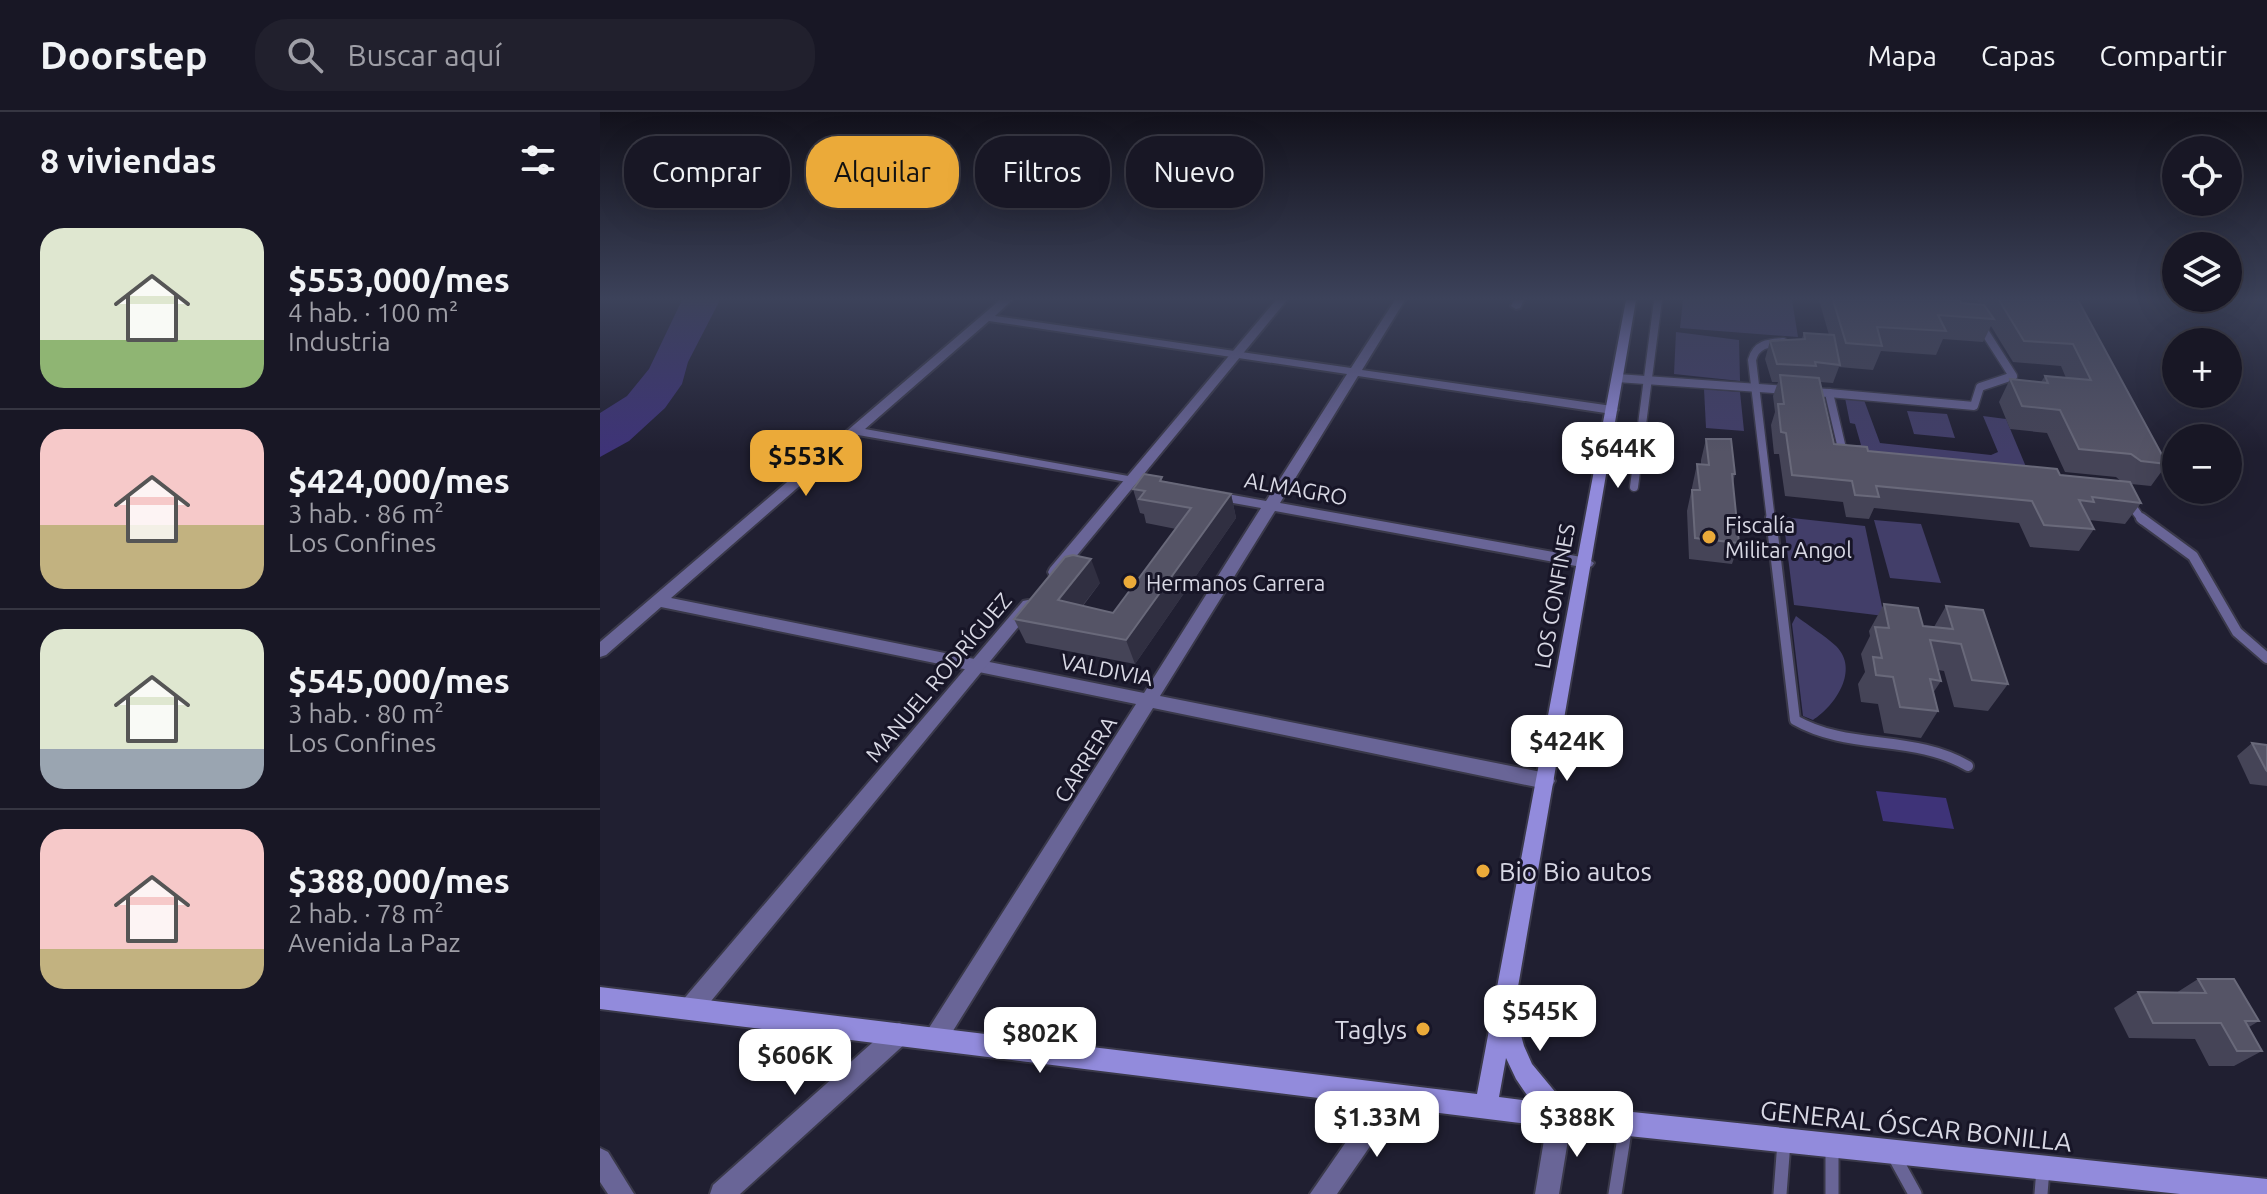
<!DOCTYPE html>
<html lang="es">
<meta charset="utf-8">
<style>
body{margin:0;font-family:Ubuntu,sans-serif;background:#21202d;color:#f1f3f6;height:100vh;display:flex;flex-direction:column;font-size:30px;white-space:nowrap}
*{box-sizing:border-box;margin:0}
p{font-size:26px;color:#9f9fa7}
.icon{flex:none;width:44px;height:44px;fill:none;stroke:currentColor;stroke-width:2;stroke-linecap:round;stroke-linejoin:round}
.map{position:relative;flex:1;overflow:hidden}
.side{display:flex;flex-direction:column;background:#181725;width:600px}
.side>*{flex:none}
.top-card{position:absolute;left:24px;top:24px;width:760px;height:72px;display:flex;gap:16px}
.controls{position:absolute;left:1562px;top:24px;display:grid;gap:16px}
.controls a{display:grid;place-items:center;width:80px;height:80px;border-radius:50%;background:#181725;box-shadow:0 8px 32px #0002,0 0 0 2px #363642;font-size:40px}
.price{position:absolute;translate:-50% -68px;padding:0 18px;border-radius:16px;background:#fff;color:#222;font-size:26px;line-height:52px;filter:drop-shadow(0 2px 4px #0008)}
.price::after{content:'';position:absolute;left:50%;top:48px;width:24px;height:18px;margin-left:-12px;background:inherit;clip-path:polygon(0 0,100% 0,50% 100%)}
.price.selected{background:#ebaa39;color:#111}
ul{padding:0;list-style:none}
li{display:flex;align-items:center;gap:24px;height:200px;padding:0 40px}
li+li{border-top:2px solid #363642}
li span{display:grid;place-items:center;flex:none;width:224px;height:160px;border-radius:24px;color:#555}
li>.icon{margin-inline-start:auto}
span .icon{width:96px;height:96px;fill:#fffc;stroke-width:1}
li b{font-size:34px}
h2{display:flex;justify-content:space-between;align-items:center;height:96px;padding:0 40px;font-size:34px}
.chip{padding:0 28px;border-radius:32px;background:#181725;box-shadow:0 8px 32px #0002,0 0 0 2px #363642;font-size:28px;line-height:72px}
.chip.selected{background:#ebaa39;color:#111}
header{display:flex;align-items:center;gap:48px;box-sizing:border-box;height:112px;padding:0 40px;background:#181725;border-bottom:2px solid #363642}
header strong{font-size:38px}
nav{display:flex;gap:44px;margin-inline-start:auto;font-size:28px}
.search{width:560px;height:72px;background:#21202d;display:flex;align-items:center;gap:20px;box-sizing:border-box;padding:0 28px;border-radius:32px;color:#9f9fa7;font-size:30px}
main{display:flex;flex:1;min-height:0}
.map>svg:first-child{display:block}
.green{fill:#423e69}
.water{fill:#3e3378}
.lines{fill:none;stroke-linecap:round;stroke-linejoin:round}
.service-far2-casing{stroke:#3a394a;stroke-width:11}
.service-far1-casing{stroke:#3a394a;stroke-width:14}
.service-casing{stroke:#3a394a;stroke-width:17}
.minor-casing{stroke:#3a394a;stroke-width:4}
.tertiary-casing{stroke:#3a394a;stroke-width:4}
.secondary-casing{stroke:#3a394a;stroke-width:4}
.service-far2{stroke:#696597;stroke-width:8}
.service-far1{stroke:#696597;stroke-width:10}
.service{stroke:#696597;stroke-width:13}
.minor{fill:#696597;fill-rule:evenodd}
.tertiary{fill:#696597;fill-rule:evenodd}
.secondary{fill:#928bdc;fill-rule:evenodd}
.wall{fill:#454457;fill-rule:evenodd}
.shaded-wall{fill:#302f41}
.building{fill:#555466;stroke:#69697a;stroke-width:2}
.poi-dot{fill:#ebaa39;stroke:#171527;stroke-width:3}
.labels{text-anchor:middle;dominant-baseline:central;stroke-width:6;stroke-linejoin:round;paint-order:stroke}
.street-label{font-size:22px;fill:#d8d8e4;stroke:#171527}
.poi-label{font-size:22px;fill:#d8d8e4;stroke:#171527;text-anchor:start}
.near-poi-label{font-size:26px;fill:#d8d8e4;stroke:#171527;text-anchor:start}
.near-street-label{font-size:26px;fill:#d8d8e4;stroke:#171527}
</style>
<header>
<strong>Doorstep</strong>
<div class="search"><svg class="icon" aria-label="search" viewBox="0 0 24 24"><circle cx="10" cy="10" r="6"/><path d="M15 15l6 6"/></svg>Buscar aquí</div>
<nav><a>Mapa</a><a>Capas</a><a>Compartir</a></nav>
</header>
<main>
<section class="side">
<h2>8 viviendas<svg class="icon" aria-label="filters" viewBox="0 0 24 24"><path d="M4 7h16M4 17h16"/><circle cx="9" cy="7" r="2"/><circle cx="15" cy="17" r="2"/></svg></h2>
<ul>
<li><span style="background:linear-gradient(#dfe7d0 70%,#8fb573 0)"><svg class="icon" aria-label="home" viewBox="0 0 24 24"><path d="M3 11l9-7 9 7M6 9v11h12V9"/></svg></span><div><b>$553,000/mes</b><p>4 hab. · 100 m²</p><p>Industria</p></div></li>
<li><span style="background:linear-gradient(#f6c9c9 60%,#c2b280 0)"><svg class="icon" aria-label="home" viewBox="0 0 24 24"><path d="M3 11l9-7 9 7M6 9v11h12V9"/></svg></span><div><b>$424,000/mes</b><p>3 hab. · 86 m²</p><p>Los Confines</p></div></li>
<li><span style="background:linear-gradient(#dfe7d0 75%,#9aa5b1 0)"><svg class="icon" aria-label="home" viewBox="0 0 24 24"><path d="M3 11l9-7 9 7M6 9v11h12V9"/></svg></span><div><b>$545,000/mes</b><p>3 hab. · 80 m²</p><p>Los Confines</p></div></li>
<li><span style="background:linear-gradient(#f6c9c9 75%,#c2b280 0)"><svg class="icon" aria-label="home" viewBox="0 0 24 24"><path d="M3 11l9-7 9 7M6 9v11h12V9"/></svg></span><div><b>$388,000/mes</b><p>2 hab. · 78 m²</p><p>Avenida La Paz</p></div></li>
</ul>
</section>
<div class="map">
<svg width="1667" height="1082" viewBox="0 0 1667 1082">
<rect width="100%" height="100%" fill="#201f31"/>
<g class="green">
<path d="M1083,188H1192L1198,225L1080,216Z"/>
<path d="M1076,220L1139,228L1140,269L1074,262Z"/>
<path d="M1104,277L1140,280L1144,319L1106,316Z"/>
<path d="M1245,286L1264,288L1280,331L1391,343L1398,340L1383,304L1406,307L1429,362L1257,344L1256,333H1261L1255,312L1250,311Z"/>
<path d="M1307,299L1347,302L1355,326L1314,322Z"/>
<path d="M1183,405L1265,414L1284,504L1194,493Z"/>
<path d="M1274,408L1321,412L1341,471L1290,466Z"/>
<path d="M1196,504C1209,514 1224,523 1236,534C1260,558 1235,594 1213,608L1203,604L1192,512Z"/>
</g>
<g class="water">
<path d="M82,188H120L88,250L82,272L65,296L29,329L0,345V301L27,284L49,257Z"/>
<path d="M1276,679L1346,686L1354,717L1283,709Z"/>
</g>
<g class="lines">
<defs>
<g id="service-far2">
<path d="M1017,266L1187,278"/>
<path d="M1211,280L1229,281L1244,345"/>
<path d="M1229,281L1374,294L1380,275L1413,264L1381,214"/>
<path d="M1034,375L1058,188"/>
<path d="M1529,390L1542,408"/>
<path d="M1171,408L1152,248C1156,232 1168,231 1183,230"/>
</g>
<g id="service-far1">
<path d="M1171,406L1195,608C1249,639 1314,622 1368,654"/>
<path d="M1541,406L1593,444L1637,520L1667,546"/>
</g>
<g id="service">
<path d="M1232,1035V1082"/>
<path d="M1293,1042L1315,1082"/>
<path d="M1015,1082L1026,1013"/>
<path d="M1180,1082L1184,1030"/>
<path d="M1441,1082L1443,1057"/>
</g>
<g id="minor">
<path d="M400,188H412L395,204L751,256L795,188H805L762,258L1012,294L1018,298L1012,302L758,264L680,391L987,446L994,451L992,454L987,456L675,399L560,584L946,661L952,664L955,669L952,674L946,677L553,596L343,935L335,938L327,935L324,927L327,919L536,592L61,495L6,543L0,545V530ZM389,209L747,262L666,389L611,379L604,383L611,387L661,396L544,581L71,486L258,323L550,374L552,371L545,367L265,317Z"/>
<path d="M914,188H924L920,196L916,197L911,194Z"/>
<path d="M299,911L307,914L310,922L307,930L140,1082H110L113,1073L291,914Z"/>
<path d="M960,992L968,996L972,1004L959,1082H935L948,1004L952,996Z"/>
<path d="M0,1036L8,1040L34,1082H8L0,1070Z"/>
</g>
<g id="tertiary">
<path d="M676,188H687L460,464H450L448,460L450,456Z"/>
<path d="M428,488L433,489L436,493L433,497L98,905L90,908L82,905L79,897L82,889L423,489Z"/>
<path d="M792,972L800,975L803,983L800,991L737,1082H710L784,975Z"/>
</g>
<path id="secondary" d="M1026,188H1036L914,898L924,934L932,952L966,993L1667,1067V1082H1580L1000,1021L0,897V875L877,982ZM906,946L916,967L931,989L899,985Z"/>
</defs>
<use href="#service-far2" class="service-far2-casing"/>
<use href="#service-far1" class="service-far1-casing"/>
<use href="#service" class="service-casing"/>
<use href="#minor" class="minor-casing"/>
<use href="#tertiary" class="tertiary-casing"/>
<use href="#secondary" class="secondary-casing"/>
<use href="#service-far2" class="service-far2"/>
<use href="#service-far1" class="service-far1"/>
<use href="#service" class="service"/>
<use href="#minor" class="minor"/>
<use href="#tertiary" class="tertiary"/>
<use href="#secondary" class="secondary"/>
</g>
<g class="wall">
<path d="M1219,188H1360L1361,191L1379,192L1377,188H1478L1567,352L1551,374L1531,372L1541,391L1525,412L1489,408L1494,417L1479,439L1430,435L1419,411L1274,396L1269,407L1246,405L1243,390L1185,384L1179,342H1174L1171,313L1175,300L1173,284L1178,270H1172L1165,247L1170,229L1201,228L1204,221L1229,223ZM1391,214L1413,250L1461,254L1466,266L1445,264L1441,270L1410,267L1399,290L1410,317L1447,321L1465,360L1516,365L1522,370L1268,339L1234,332L1220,270L1233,271L1239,255L1273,258L1281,239L1336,243L1343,227L1383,230Z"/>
<path d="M1106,327L1135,362L1133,371L1139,431L1132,452L1089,447L1087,399L1097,352L1101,353V348Z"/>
<path d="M563,369L631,382L636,406L535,552L426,531L414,507L500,471L483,494L513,501L576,417L546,411L544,402L540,401L533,377Z"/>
<path d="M1284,492L1323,514L1334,515L1346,494L1408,572L1388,599L1354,595L1344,559L1338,558L1341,569L1333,581L1338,599L1321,626L1284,621L1278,592L1261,590L1258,572L1265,560L1261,542L1270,524L1269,519Z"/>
<path d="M1652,631L1667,633V674L1650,672L1637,644Z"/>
<path d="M1598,867L1659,909L1649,915L1662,939L1634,954H1609L1595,927L1529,926L1514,896L1538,880L1576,881Z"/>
</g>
<g class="shaded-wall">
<path d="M631,382L636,406L535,552L526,528Z"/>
<path d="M491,447L500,471L468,512L458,488Z"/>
</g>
<g class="building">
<path d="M1233,188H1360L1361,191L1384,193L1394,207L1338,203L1346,219L1277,215L1282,234L1246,231Z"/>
<path d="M1399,188H1478L1567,352L1541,349L1531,342L1479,337L1460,298L1422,294L1410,267L1448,271L1445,264L1491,268L1473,232L1424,229Z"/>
<path d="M1204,221L1234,223L1240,253L1215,250L1216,254L1177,252L1170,229L1205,227Z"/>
<path d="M1180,263L1219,266L1234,332L1267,335L1268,339L1457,357L1460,363L1530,370L1541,391L1492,385L1494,390L1479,388L1494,417L1444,413L1432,389L1276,374L1279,385L1255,383L1252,369L1192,363L1186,321L1181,320L1178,292H1184Z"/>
<path d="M1106,327H1131L1135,362H1132L1139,431L1095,426L1092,378H1100L1097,352L1109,353Z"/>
<path d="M544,362L562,365L560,369L631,382L526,528L414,507L465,445L473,443L491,447L458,488L513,501L591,396L539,387L545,379L533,377Z"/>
<path d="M1284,492L1318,496L1323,514L1353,517L1346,494L1383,498L1408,572L1372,568L1361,532L1330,528L1341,569L1330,567L1338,599L1300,595L1293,565L1276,563L1273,545L1282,546L1275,515L1289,516Z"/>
<path d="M1652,631L1667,633V659L1666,658Z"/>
<path d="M1598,867H1634L1659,909H1645L1662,939H1637L1621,911H1553L1538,880L1606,881Z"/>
</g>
<linearGradient id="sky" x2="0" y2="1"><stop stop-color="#12111b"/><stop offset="0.55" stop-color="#3c425a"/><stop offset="1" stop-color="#3c425a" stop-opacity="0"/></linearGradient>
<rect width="1667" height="340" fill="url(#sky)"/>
<g class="poi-dot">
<circle cx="1109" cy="425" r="8"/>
<circle cx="530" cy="470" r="8"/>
<circle cx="883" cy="759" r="8"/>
<circle cx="823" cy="917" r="8"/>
</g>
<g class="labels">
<g class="street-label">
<text transform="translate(696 376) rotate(10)">ALMAGRO</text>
<text transform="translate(954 484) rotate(-80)">LOS CONFINES</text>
<text transform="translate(507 557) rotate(11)">VALDIVIA</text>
<text transform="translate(338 565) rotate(-50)">MANUEL RODRÍGUEZ</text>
<text transform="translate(485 647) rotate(-58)">CARRERA</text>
</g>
<g class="poi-label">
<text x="1125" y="412">Fiscalía<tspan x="1125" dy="25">Militar Angol</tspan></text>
<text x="546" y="470">Hermanos Carrera</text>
</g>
<g class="near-poi-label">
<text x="899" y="759">Bio Bio autos</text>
<text x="807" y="917" text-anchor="end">Taglys</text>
</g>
<g class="near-street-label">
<text transform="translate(1316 1014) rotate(6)">GENERAL ÓSCAR BONILLA</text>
</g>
</g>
</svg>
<div class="controls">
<a><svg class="icon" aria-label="locate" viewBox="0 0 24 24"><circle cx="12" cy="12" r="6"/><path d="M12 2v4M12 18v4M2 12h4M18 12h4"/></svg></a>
<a><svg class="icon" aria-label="layers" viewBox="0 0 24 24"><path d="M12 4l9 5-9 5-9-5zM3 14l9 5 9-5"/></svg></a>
<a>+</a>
<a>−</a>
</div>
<b class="price" style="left:1018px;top:378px">$644K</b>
<b class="price selected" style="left:206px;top:386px">$553K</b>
<b class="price" style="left:967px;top:671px">$424K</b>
<b class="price" style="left:940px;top:941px">$545K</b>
<b class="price" style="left:440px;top:963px">$802K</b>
<b class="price" style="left:195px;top:985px">$606K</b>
<b class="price" style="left:777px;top:1047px">$1.33M</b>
<b class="price" style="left:977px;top:1047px">$388K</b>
<div class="top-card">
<a class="chip">Comprar</a>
<a class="chip selected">Alquilar</a>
<a class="chip">Filtros</a>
<a class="chip">Nuevo</a>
</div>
</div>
</main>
